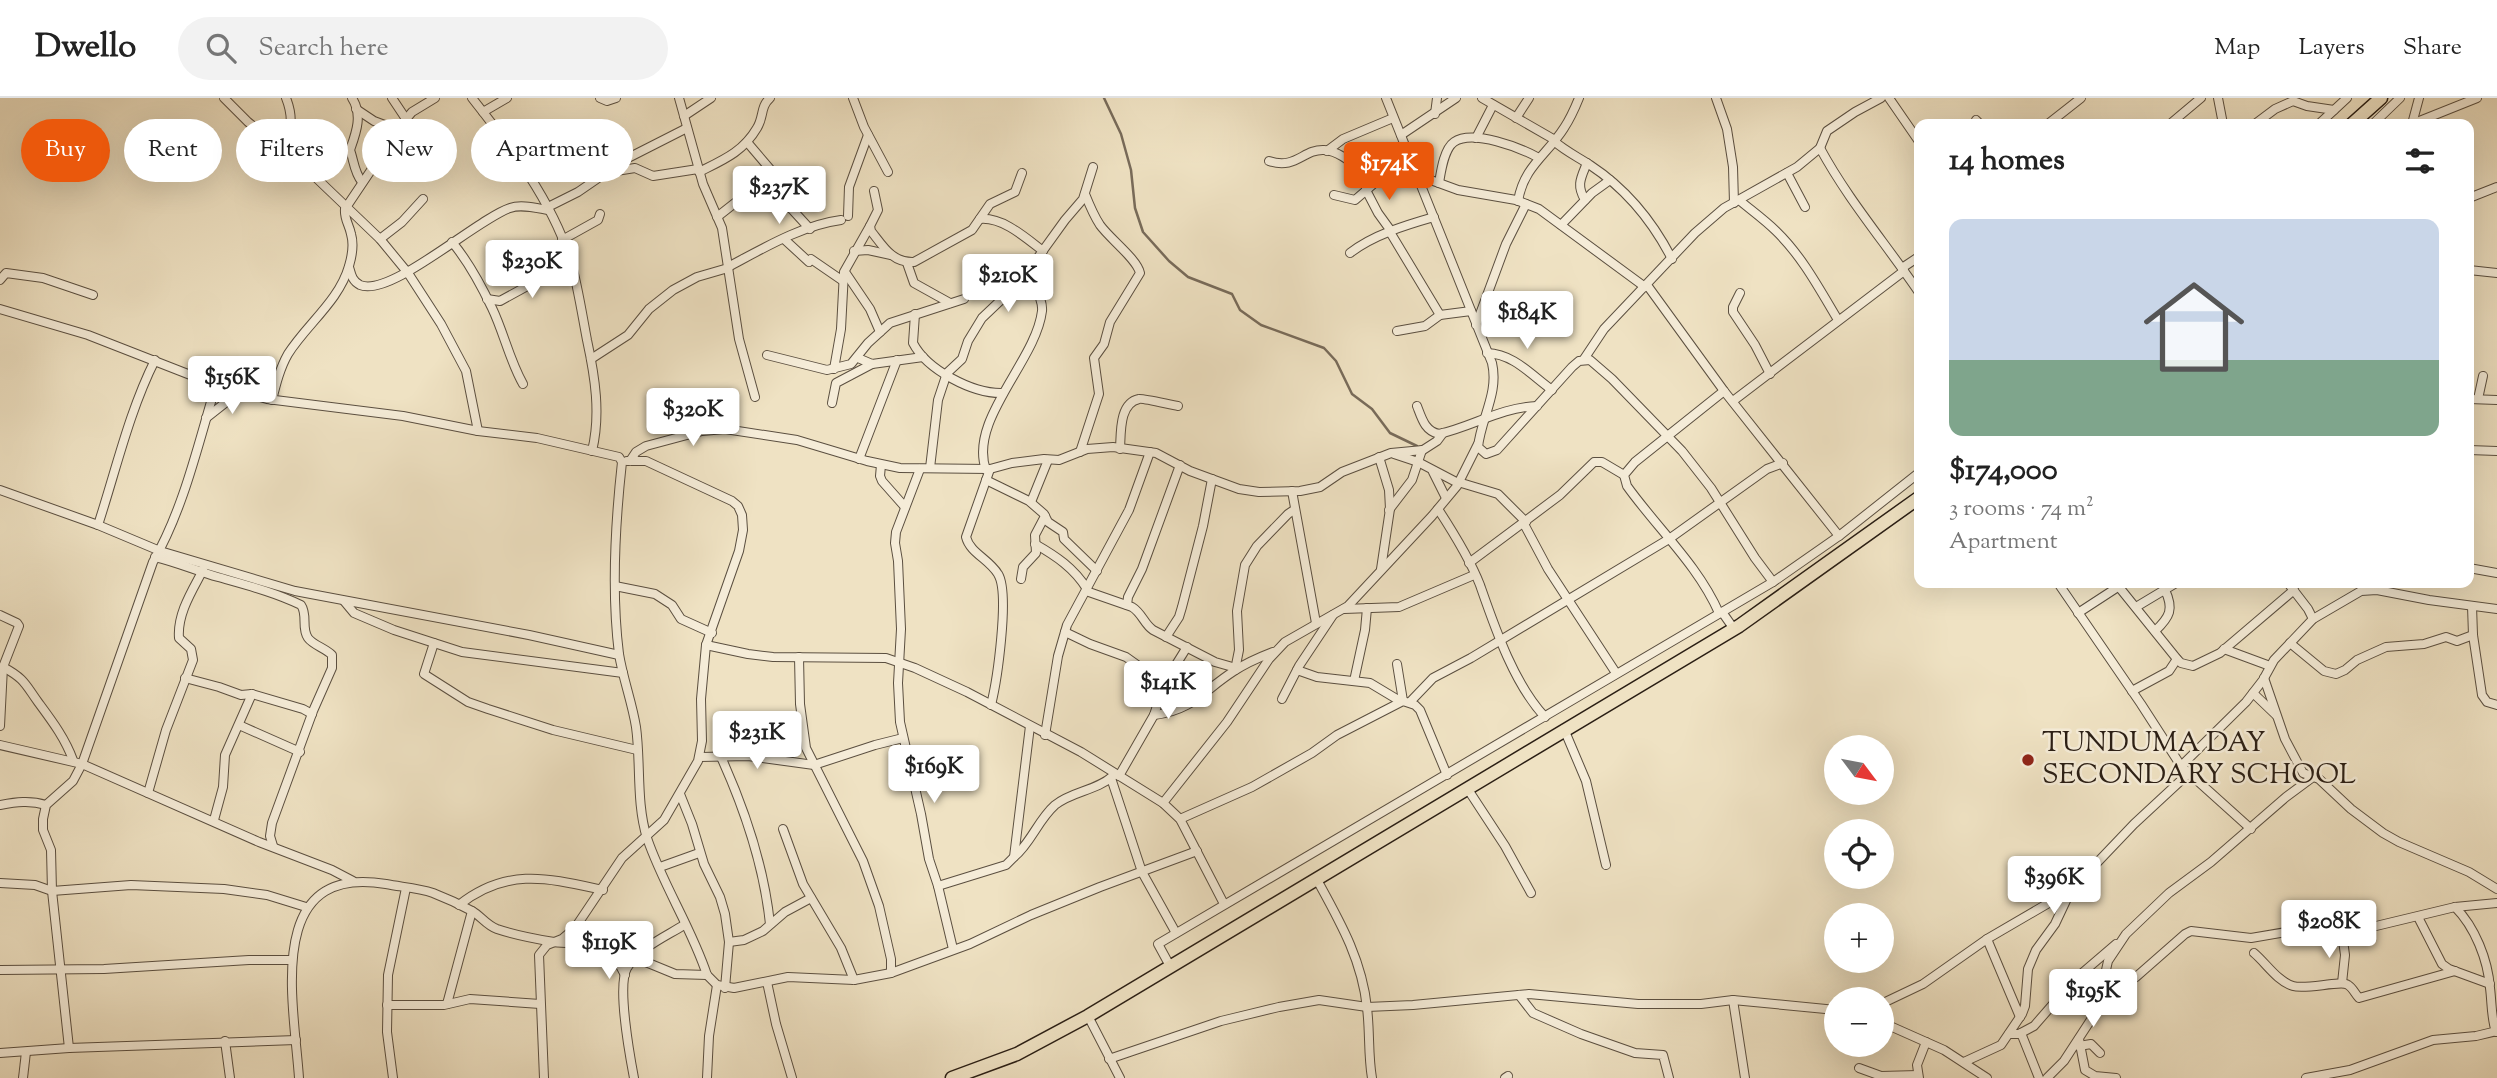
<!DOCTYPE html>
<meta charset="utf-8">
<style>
body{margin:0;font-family:"Sorts Mill Goudy",serif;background:#f2f2f2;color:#222;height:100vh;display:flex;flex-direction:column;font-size:26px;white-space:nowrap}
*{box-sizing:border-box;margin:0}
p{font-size:23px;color:#767676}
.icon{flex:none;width:38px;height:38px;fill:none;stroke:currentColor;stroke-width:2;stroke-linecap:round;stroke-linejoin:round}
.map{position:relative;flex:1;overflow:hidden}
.panel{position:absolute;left:1914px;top:21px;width:560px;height:469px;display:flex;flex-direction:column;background:#fff;border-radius:14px;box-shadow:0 7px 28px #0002}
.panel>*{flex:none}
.hud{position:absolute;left:21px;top:21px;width:665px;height:63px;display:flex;gap:14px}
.needle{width:46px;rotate:122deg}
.fabs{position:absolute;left:1824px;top:637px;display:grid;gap:14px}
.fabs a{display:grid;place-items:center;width:70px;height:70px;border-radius:50%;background:#fff;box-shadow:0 7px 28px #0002;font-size:35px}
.price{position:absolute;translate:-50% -60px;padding:0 16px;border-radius:7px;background:#fff;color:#222;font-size:23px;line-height:46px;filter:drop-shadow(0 2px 4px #0008)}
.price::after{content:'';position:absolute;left:50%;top:42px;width:21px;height:16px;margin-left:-10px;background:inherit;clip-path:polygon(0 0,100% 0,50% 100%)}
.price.current{background:#ea580c;color:#fff}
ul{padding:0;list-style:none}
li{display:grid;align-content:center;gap:14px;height:371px;padding:0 35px}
li span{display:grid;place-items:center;height:217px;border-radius:14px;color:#555}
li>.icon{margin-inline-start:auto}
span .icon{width:126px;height:126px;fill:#fffc;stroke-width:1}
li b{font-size:30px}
h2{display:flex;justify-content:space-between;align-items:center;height:84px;padding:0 35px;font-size:30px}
.chip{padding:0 24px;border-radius:32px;background:#fff;box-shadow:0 7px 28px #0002;font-size:24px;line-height:63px}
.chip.current{background:#ea580c;color:#fff}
header{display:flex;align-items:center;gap:42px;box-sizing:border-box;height:98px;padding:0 35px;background:#fff;border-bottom:2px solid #e0e0e0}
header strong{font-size:33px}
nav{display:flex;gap:38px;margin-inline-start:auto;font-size:24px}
.search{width:490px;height:63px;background:#f2f2f2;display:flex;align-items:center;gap:18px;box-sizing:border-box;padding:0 24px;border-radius:38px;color:#767676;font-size:26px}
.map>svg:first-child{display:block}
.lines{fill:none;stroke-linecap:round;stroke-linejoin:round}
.stream{stroke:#786b5a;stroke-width:2.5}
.minor-casing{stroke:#5b4f40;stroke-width:10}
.trunk-casing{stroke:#2a1e14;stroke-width:15}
.minor{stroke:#f5ecd8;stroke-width:8}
.trunk{stroke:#efe2c3;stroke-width:12}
.poi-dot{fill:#8f2418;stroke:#f5ecd8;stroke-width:2.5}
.labels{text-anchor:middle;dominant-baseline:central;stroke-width:5;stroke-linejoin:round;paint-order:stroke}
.poi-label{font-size:28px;fill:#2a1e14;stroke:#f5ecd8;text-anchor:start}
</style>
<header>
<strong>Dwello</strong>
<div class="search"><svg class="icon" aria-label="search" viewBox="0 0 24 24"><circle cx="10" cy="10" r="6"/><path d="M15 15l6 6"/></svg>Search here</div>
<nav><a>Map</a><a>Layers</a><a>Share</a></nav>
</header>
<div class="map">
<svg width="2497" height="980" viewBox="0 0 2497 980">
<rect width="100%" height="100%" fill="#efe2c3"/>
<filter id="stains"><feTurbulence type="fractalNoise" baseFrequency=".00286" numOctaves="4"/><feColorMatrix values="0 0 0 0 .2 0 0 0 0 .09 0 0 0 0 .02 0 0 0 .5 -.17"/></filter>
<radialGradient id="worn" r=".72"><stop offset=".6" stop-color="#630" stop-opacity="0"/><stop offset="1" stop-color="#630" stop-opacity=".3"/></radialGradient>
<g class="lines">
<path class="stream" d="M1104,0L1121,36L1131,72L1135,110L1143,134L1169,163L1188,179L1232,196L1240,212L1261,227L1324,250L1336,263L1352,296L1372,311L1390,335L1417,348"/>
<defs>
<g id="minor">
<path d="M224,0L248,24L310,74L380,141L408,175L441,226L466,273L478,333"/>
<path d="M352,0C363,17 356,35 350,52C354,63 354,74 362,84"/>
<path d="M392,0L406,21"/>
<path d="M472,0C510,48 553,104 571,164C578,189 582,216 587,242C595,279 601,316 592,353"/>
<path d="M600,0L607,3L616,0"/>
<path d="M679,0L703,86L722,130L739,241L755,299"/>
<path d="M853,0L864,29L888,74"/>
<path d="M1386,0L1492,265C1499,295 1481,320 1478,349L1486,356L1497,352L1572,269L1579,263L1590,262L1612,281L1682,353L1711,390L1755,460L1773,484"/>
<path d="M1482,0L1555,42"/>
<path d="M1716,0L1727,31L1733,69L1734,105"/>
<path d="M1889,0L1920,45"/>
<path d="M2218,0L2223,26"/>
<path d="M356,11L374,23L398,32"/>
<path d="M483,14L507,0"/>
<path d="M1435,16L1437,0"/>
<path d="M684,18L711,0"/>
<path d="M1516,20L1529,0"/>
<path d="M1976,22L1980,26"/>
<path d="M2048,26L2081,0"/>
<path d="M2170,26L2201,0"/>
<path d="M2255,26L2275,11L2293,3L2307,8L2334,12"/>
<path d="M2319,26L2347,0"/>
<path d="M2373,26L2400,0"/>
<path d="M2412,26L2477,0"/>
<path d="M2412,26L2419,0"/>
<path d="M1401,37L1456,0"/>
<path d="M1476,40L1493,7"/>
<path d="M1554,43C1565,53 1578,59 1590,67C1625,90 1653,124 1672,161"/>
<path d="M747,44L776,78L788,107L810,131"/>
<path d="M508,47L537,34L555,48"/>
<path d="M1820,50C1848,102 1887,147 1920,196"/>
<path d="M284,53C291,33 294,20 286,0"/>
<path d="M1327,53L1343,41L1393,20"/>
<path d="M1269,63C1296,72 1303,51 1324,52C1344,53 1361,75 1378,84L1405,79L1416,74"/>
<path d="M521,65L596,26"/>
<path d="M610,74L635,70L653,78L698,71"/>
<path d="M699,74C723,62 743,54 757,30C764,19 760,9 770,0"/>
<path d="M1787,75L1805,109"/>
<path d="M1417,77L1458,92L1516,102L1539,111L1645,189"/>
<path d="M1439,85C1441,73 1444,51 1454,44C1473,31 1521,50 1539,60"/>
<path d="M1366,92L1378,115L1391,133"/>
<path d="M874,93L878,112L870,128L871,133C883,148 892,165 914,164L972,132L990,106L1015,94L1022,75"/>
<path d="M1334,97L1355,102L1377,83"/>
<path d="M2469,100L2497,89"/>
<path d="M1585,102C1576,87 1581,80 1587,65"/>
<path d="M1739,102C1751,112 1765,122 1776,133C1802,158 1820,192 1838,222"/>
<path d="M1518,103C1524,68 1547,57 1564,30C1570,21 1575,10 1579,0"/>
<path d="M546,110L578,94L626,61L687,30"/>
<path d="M848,118L849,89L868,37"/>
<path d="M717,119L773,75"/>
<path d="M980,121C1003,119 1026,140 1043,153"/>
<path d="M1561,127L1592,95L1610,82"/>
<path d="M1390,134L1440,217"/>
<path d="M380,141L402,124L423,101"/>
<path d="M784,141L809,164"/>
<path d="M562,142L598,122L600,116"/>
<path d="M452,144C468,163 481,187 492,210C504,235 509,261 523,286"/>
<path d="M854,153L868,152L891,157"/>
<path d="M1350,155C1373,137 1406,127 1434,119"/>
<path d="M811,161L843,183"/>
<path d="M907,165L914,185L950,205"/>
<path d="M349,169C351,176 352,183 360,187C390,200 477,121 510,110C521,106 536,110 548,112"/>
<path d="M728,169C762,151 802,127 841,122"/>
<path d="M1902,170L1920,158"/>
<path d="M2469,172L2497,175"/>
<path d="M845,174L870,211L880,234"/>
<path d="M0,182L6,175L43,180L93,197"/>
<path d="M1647,187L1724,293L1839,438"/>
<path d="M1740,195L1733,209V214L1755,247L1770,276"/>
<path d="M487,201L500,203L571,164"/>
<path d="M0,211L88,237L216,287L267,301L403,318L478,333L537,340L619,359L622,364C615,427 611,493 619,556C623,581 632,604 636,629C641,665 636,705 647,740C663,787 692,831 707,877L717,887L734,890L788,879L854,882L891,875L970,846L1031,817L1100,789L1197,753"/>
<path d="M915,216L913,245C927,272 973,296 1003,295"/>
<path d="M1476,227L1506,146L1526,106"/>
<path d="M1397,233L1425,228L1440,217L1471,213"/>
<path d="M1487,255C1514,256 1531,277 1552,292"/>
<path d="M767,257L827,272L851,266L868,245L890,225L964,201"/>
<path d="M858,260L872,266L923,259"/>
<path d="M591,261L628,237L649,211L673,192L697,179L728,170"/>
<path d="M1584,261L1604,231L1695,135L1724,110L1797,69L1820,50L1827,33L1855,14L1881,0"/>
<path d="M834,271L841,231L844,174L870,128"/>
<path d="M2469,301L2497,302"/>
<path d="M2478,301L2483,278"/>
<path d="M272,302C276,286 280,270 288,256C307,226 339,203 349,168C352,158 354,146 351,136C349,126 344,121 345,111L402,26L412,14L435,0"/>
<path d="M1733,303L1904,173"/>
<path d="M832,305L836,285L872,266"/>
<path d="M1417,308C1422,321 1425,333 1439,336C1474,328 1499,310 1537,308"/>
<path d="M206,320L225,305L244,296"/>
<path d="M1120,351C1121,335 1119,305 1139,301C1143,300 1171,307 1178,308"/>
<path d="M2469,352L2497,353"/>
<path d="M1080,354L1099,296L1094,260L1104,246L1110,224L1140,175C1137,161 1110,141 1100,127C1094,118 1089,106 1085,96"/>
<path d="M1394,356L1418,364L1458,385"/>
<path d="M1379,359L1389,392L1390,411L1381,471"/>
<path d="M859,361L897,262"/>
<path d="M630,363L636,354L646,348L702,333L725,331L797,342L867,363L900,370L990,371L1012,365L1044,361L1059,362L1087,351L1113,349L1156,355L1190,373L1239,391L1259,394L1300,393L1320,389L1342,374L1391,355L1423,352L1437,343L1443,335"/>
<path d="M881,367L880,378L882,383L905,409"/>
<path d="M930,370L938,302L947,275L962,261L968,243L982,220L1021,183L1065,122L1083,101L1093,69"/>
<path d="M920,371L896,434L895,445L898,463L901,531L898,585L900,624L921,716L929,761L938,788L953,851"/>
<path d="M990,371L966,439C970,455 989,461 998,476C1010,495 997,583 991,607"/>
<path d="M986,372C968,322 1036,263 1042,213C1043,205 1039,200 1038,192C1037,182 1039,176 1034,166"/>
<path d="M1433,374L1446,400"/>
<path d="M986,382L1029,403L1044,416L1048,424L1063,434L1064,441L1097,473"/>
<path d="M1458,384L1498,396L1526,424"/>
<path d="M0,392L98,427L160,453L295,493L529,537L619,557"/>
<path d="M1292,393L1316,525"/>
<path d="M1031,404L1048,362"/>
<path d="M1438,411C1453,434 1470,461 1480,487C1495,530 1514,586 1545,619"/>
<path d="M1389,412L1412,382L1422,352"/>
<path d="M1524,426L1548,471L1616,575"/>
<path d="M98,427C116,372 129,314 155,262"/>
<path d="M1035,446C1056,458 1074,470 1087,491"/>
<path d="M155,459C177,464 197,473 218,479C246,487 274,494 301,507C308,517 301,530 308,540C313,547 325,550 332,557V570L313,613L272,725L270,738L273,748"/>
<path d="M1469,465L1560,397L1594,364H1602L1624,377"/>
<path d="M2469,470L2497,475"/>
<path d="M1021,481L1023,469L1036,455L1035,437L1045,418"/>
<path d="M2058,485L2141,606L2181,668L2251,731"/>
<path d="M2288,485L2308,511L2313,521"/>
<path d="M615,488L655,496L672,507L681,521L712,535"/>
<path d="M2119,489L2177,561L2181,565L2193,568L2220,555L2294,492"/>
<path d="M1086,493L1132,509C1142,515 1144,526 1153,532L1215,564L1236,570"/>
<path d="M344,503L354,515L394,532L462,554L623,575"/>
<path d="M1127,507L1128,499L1142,471L1180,367"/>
<path d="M2472,508L2473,537L2482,597L2487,604L2497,607"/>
<path d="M2136,509L2176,485"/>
<path d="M1344,511L1399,509L1474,477"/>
<path d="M1722,514L1734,531"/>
<path d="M1719,515C1698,467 1657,430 1627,388L1624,377L1635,364L1724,293"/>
<path d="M2078,515L2124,485"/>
<path d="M0,517L17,525L19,528L3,569L0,628"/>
<path d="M2155,533C2170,519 2174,511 2165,492"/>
<path d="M1065,534L1090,546L1126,559L1164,586"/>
<path d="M1166,539L1179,519L1182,509L1203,428L1212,381"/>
<path d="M434,545L424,576L468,604L488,611L553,632L637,652"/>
<path d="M2290,545L2324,573L2336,576L2345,572L2357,562L2386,549L2424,546L2446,539L2457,543L2473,537"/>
<path d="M706,547L748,556L773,559L886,560L915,570L967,594L1081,654L1163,705L1180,721L1224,806"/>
<path d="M2224,551L2270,568"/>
<path d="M799,559L800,606L806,650L863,763L879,808L891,861V875"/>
<path d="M1397,566L1403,603"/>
<path d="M3,569C25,581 25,586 38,604C52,623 65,640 73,662"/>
<path d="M1235,572L1239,552L1237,513L1245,467L1257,448L1288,416L1294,412"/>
<path d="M1297,572L1317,579L1370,585L1400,603"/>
<path d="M185,580L219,589L241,597L252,596L303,611L312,616"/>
<path d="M2264,580L2285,641L2303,675L2319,681L2351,711L2383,735L2399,744L2469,774L2497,791"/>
<path d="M1354,583L1365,532L1367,510"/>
<path d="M2132,593L2169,573L2177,561"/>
<path d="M2253,595L2276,617"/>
<path d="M1282,601L1299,568L1333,517"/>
<path d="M1410,604L1433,580L1471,560L1669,441L1767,371L1783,365"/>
<path d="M1154,617C1193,612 1203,593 1234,573C1246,565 1260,559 1273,554"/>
<path d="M239,627L300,654"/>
<path d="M1564,631L1586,683L1606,767"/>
<path d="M1045,637L1058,558L1067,527L1129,412L1150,354"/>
<path d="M0,647L82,666L259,744L332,772L353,783"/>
<path d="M700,659L748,658L814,667L875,647L903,640"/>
<path d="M721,659C745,712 764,768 770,826"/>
<path d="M2181,668L2246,604L2263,582L2274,562L2313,521L2361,493L2377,492L2429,502L2497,511"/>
<path d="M1119,678L1154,617L1164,586L1187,549"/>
<path d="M1111,680L1142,774L1176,835"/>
<path d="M1467,690L1505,748L1531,795"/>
<path d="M148,695L166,632L193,562L191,551L179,540C177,516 192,493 203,472"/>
<path d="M680,696L692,726L704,766L720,799L725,816L729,844L725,890"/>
<path d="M1163,705L1227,624L1269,561L1285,544L1348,508L1432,418L1457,388L1478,346"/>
<path d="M0,707C16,704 30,702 46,707"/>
<path d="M1180,721L1252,689L1312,655L1337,637L1403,603L1415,607L1420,612L1447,677"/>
<path d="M214,722L223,689L225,657L252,596"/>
<path d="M783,731L803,786L841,850L854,882"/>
<path d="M1014,759C1031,745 1038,722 1055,707C1072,693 1096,693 1113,678"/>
<path d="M660,769L699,755"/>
<path d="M1316,780C1339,822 1362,861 1367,910C1370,933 1368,957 1372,980"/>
<path d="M0,785L35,787L52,793L131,787L224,791L267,797L306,809"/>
<path d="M938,788L1006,767L1014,759L1030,628"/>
<path d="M459,807C507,769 548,780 603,792"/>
<path d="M2455,809C2475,829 2488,862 2490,890C2492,905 2491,919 2496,934"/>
<path d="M2418,819L2442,866L2449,871L2490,886"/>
<path d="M1987,841L2020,919"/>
<path d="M729,844L744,842L763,833L785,814L811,800"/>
<path d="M2254,855C2266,865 2277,883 2293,888C2306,892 2341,882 2348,887C2353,890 2355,896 2359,900L2455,873"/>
<path d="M636,860L675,876L707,877"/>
<path d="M1170,868L1158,846L1773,484L1839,438L1920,374"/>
<path d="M0,872L104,871L249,862H292"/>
<path d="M767,884L776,926L792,980"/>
<path d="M2342,885L2345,857L2342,835"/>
<path d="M2110,894L2106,872L2108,863L2126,836L2169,795L2211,764L2286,699L2313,679"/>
<path d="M1519,897L1533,915L1581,936L1635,955L1663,957L1669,980"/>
<path d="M1733,902L1745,980"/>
<path d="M447,906L472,813"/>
<path d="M1881,906L1923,886L1987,841L2071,792L2134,726L2189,675"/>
<path d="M387,907H444L470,901L540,906"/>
<path d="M1088,918L1120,980"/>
<path d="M1881,924L1944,952L1987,980"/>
<path d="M2021,935L2039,980"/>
<path d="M2009,936H2019L2034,928L2074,882L2116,846"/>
<path d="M2079,941L2085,972L2095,978L2116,980"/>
<path d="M225,943L230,980"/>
<path d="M2079,948L2091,946L2100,955"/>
<path d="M69,950L52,793L51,752L43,732V721L46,707L73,683L82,666L153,464C184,410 198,346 216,287"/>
<path d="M0,955L69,950L296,942"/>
<path d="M1109,961L1221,923L1279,909L1319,902L1367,909L1413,907L1529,896L1638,906H1701L1733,902L1836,912"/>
<path d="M1964,964L2001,947L2022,916L2025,908L2028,871L2036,852L2055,826L2071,792"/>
<path d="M1859,970L1881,978L1918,977"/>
<path d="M23,980L26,954"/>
<path d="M299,980C294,905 263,765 386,786C401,789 418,790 433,795C446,800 459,806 472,813C481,818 486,827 497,831C515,837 536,841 554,844C573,847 595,841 611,855C617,860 621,870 625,877"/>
<path d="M393,980L387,934L388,877L406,790"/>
<path d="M544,980L539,857L547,847L562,841L575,830L622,760L664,722L698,663L702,643L701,601L706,547L739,453L743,432L742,417L738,408L732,403L646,363H627"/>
<path d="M634,980C630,959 617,887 627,870C639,850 665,839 684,827"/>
<path d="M707,980L709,938L717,887"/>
<path d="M1505,980L1508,978"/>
<path d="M1919,980L1917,967L1926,944"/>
<path d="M2047,980L2064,963L2107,897L2136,879L2185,836L2191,833L2251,840L2292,833L2347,835L2455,809L2497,805"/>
<path d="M2306,980L2350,972L2433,942L2476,938L2497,933"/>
</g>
<g id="trunk">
<path d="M2352,26L2381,0"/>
<path d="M952,980L1017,956L1088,918L1739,528L1920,399"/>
</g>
</defs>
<use href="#minor" class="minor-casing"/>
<use href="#trunk" class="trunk-casing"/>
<use href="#minor" class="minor"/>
<use href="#trunk" class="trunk"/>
</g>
<circle class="poi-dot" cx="2028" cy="662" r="7"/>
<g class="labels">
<g class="poi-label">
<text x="2042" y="646">TUNDUMA DAY<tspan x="2042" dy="32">SECONDARY SCHOOL</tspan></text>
</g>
</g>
<rect width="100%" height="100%" filter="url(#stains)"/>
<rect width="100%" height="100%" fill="url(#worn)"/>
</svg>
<div class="fabs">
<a><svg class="needle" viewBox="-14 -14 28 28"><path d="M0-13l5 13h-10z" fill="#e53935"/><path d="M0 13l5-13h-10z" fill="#767676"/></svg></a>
<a><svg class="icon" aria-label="locate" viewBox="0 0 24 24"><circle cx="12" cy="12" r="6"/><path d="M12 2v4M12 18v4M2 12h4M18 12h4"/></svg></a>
<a>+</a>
<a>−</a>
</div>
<b class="price current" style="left:1389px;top:104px">$174K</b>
<b class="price" style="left:779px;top:128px">$237K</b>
<b class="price" style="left:532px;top:202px">$230K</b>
<b class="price" style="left:1008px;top:216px">$210K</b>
<b class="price" style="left:1527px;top:253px">$184K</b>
<b class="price" style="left:232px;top:318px">$156K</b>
<b class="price" style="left:693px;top:350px">$320K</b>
<b class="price" style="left:1168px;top:623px">$141K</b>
<b class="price" style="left:757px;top:673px">$231K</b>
<b class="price" style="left:934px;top:707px">$169K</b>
<b class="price" style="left:2054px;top:818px">$396K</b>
<b class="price" style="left:2329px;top:862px">$208K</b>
<b class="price" style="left:609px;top:883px">$119K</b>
<b class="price" style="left:2093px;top:931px">$195K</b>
<div class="hud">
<a class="chip current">Buy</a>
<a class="chip">Rent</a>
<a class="chip">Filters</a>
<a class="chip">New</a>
<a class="chip">Apartment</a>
</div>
<section class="panel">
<h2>14 homes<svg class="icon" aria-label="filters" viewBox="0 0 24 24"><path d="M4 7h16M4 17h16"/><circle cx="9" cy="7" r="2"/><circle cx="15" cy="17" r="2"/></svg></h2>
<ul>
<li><span style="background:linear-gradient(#c9d6e8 65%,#7fa58c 0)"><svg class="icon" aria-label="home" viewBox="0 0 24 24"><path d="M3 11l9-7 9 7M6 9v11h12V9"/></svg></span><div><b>$174,000</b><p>3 rooms · 74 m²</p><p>Apartment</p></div></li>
</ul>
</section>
</div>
